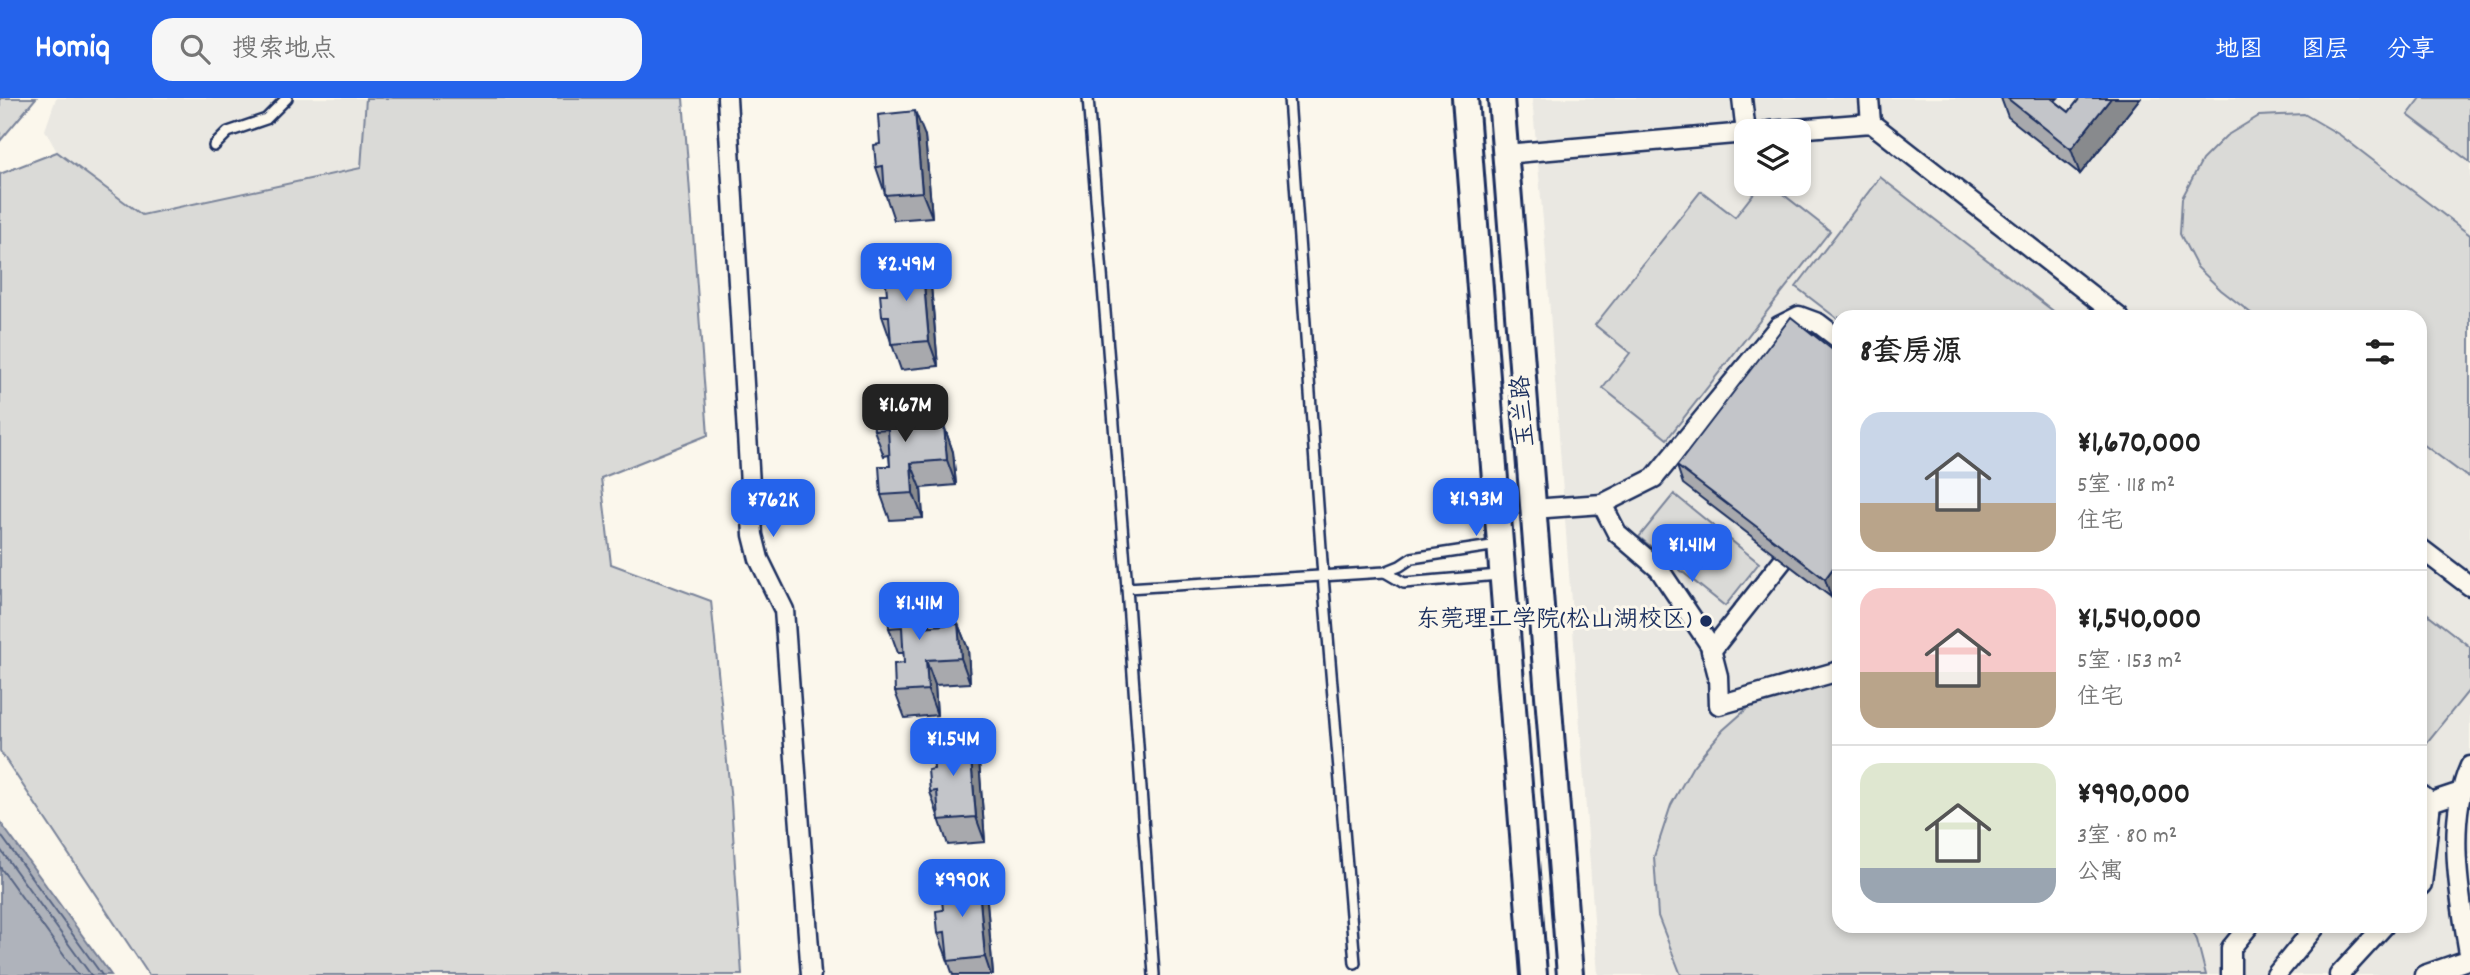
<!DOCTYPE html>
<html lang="zh">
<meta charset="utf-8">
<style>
body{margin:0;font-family:Dekko,"LXGW WenKai TC",sans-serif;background:#f6f6f6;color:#222;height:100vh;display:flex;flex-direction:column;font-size:26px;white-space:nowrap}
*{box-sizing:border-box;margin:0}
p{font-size:23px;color:#767676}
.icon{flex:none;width:38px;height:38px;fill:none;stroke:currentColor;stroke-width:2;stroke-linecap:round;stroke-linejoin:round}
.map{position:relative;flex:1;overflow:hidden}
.sheet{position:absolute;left:1832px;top:212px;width:595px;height:623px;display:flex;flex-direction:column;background:#fff;border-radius:21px;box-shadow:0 4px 10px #0003}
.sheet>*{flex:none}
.fabs{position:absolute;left:1734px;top:21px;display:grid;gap:14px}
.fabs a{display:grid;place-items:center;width:77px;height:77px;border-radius:14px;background:#fff;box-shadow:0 4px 10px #0003;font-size:35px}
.price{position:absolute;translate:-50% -60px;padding:0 16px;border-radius:14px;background:#2563eb;color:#fff;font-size:23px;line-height:46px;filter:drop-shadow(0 2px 4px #0008)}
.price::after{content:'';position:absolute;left:50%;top:42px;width:21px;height:16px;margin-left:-10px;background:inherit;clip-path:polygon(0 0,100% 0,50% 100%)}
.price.current{background:#222;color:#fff}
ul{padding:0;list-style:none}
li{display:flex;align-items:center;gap:21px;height:175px;padding:0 28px}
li+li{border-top:2px solid #e0e0e0}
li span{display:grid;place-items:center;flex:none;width:196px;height:140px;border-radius:21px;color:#555}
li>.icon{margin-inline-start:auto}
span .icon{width:84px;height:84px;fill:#fffc;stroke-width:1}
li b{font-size:30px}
h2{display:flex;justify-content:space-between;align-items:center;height:84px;padding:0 28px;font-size:30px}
header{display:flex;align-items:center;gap:42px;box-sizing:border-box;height:98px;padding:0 35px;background:#2563eb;color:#fff}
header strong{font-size:33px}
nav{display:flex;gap:38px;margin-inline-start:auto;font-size:24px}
.search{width:490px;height:63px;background:#f6f6f6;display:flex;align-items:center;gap:18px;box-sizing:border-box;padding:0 24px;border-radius:21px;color:#767676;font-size:26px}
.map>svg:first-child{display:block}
.built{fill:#eae8e2;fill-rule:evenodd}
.green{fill:#dadad7;stroke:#7a849a;stroke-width:2}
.water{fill:#afb3bb;stroke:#747e96;stroke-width:2}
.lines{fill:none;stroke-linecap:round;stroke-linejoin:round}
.shore{stroke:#566483;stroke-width:2}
.lane-casing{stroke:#1b2f5e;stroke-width:14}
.street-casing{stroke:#1b2f5e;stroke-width:23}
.secondary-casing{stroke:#1b2f5e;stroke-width:30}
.lane{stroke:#fbf7ec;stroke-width:9}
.street{stroke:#fbf7ec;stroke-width:18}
.secondary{stroke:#fbf7ec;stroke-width:24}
.wall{fill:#a8a9ad;stroke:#1b2f5e;stroke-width:2}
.shaded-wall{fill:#888a8d;stroke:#1b2f5e;stroke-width:2}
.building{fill:#c3c5c9;stroke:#1b2f5e;stroke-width:2}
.poi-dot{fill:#1b2f5e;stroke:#fbf7ec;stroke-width:2.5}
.labels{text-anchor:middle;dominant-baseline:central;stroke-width:6;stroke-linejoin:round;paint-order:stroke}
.street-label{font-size:24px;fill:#1b2f5e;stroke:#fbf7ec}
.poi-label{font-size:24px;fill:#1b2f5e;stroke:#fbf7ec;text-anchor:end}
</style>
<header>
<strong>Homiq</strong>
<div class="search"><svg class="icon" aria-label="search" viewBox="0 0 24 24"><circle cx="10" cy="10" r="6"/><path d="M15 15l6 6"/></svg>搜索地点</div>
<nav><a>地图</a><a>图层</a><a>分享</a></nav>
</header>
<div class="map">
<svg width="2470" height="877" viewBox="0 0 2470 877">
<rect width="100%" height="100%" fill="#fbf7ec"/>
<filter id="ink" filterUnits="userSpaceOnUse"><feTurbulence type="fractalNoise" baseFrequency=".0143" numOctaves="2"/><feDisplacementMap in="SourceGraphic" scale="14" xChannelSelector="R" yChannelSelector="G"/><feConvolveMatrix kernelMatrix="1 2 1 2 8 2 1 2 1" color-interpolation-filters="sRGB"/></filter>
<g filter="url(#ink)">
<g class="built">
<path d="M56,0H366L361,70L142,117L57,54L45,32Z"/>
<path d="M1532,0H2470V877H1598L1545,145ZM1746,33H1799V86H1746ZM1839,219H2420V828H1839Z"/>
</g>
<g class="green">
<path d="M0,0H36L0,43Z"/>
<path d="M366,0H683L708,337L601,380L611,466L711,503L731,704L742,877H149L0,653V76L57,54L142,117L361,70Z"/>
<path d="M2421,0H2470V64L2408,17Z"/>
<path d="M2304,16L2340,37L2470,137V379L2466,378L2420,344V219H2256L2221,192L2197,169L2180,136L2182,100L2202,62L2226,38L2259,18Z"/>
<path d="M1880,79L2061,219H1839V222L1796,189Z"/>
<path d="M1761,86H1770L1830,133L1667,341L1603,290L1630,255L1595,227L1701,93L1735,119Z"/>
<path d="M1674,396L1759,465L1725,508L1639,439Z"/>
<path d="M2420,510L2470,549V591L2420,653Z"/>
<path d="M1839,583V828H2190L2197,842L2206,877H1681L1658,818L1654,759L1671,707L1693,668L1723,632L1757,602L1804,585Z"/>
</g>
<path class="water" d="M0,724L111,877H0Z"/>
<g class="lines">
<g class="shore">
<path d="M0,736L102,877"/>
<path d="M0,751L91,877"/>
<path d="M0,769L78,877"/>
</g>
<defs>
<g id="lane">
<path d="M1088,0L1127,490L1154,877"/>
<path d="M1289,0L1323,478L1355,865"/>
<path d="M214,48L228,34L266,21L287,0"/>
<path d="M1385,474L1404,485L1499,477"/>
<path d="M1127,490L1385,474L1400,468L1412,460L1498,447"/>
</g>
<g id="street">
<path d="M727,0L753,437L759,461L784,512L811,877"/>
<path d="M1742,0L1746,35"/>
<path d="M1869,0L1871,25"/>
<path d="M1769,33L1871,25L2119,219"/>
<path d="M1505,56L1746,35"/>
<path d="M1602,406L1654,380L1779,228L1799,218L1818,225L1839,241"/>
<path d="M1533,411L1602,406L1617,435L1659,471L1710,547L1718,578L1719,607L1839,573"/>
<path d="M2420,450L2470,488"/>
<path d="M1711,553L1783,462"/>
<path d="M2420,696L2431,704L2461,694"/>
<path d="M2420,788L2422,786L2431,704"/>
<path d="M2231,877V850L2249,828"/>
<path d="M2276,877L2316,828"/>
<path d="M2339,877L2384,828"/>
<path d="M2424,877L2470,861C2460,802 2445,724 2470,668"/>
</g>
<g id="secondary">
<path d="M1465,0L1534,877"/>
<path d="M1501,0L1570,877"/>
</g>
</defs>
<use href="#lane" class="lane-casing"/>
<use href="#street" class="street-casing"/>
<use href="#secondary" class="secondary-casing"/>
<use href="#lane" class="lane"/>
<use href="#street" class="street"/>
<use href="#secondary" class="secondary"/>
</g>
<g class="wall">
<path d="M2001,0H2058L2055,3L2069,14L2080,0H2140L2080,76L2008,19Z"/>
<path d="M925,38L932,119L894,122L876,69Z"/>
<path d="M922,163L931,188L938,268L901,272L882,218L887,196Z"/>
<path d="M1839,257V489L1831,499L1683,386L1677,368Z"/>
<path d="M915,322V330L944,328L953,354L956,387L921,390L923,420L890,422L881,397L890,368L889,357L884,358L874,332Z"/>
<path d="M929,520L930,528L958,526L968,551L970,585L935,587L937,617L905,620L895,594L904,565V555H898L889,530Z"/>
<path d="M969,638L979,663L985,744L948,747L930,694L934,671Z"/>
<path d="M978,779L987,804L993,877H953L938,835L943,812Z"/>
</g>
<g class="shaded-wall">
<path d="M2111,0H2140L2080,76L2071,51Z"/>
<path d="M915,13L925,38L932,119L922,94Z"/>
<path d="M922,163L931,188L938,268L929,243Z"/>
<path d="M905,297L915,322L917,356L908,331Z"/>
<path d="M944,328L953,354L956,387L947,362Z"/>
<path d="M911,365L921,390L923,420L913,395Z"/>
<path d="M1839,462V489L1831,499L1825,481Z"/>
<path d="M920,495L929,520L931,554L922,529Z"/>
<path d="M958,526L968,551L970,585L961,560Z"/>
<path d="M926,562L935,587L937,617L928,592Z"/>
<path d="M969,638L979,663L985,744L976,719Z"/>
<path d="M978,779L987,804L993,877H991L985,859Z"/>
</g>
<g class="building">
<path d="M2007,0H2051L2069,14L2080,0H2111L2071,51Z"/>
<path d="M915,13L922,94L885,97L883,68L876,69L874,47L880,46L878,17Z"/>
<path d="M922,163L929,243L891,246L889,218H882L880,196H887L884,166Z"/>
<path d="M1791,219L1839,257V462L1825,481L1677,368Z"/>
<path d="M905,297L908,331L944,328L947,362L911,365L913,395L881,397L879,368H890L888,331L874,332L872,300Z"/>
<path d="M920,495L922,529L958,526L961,560L926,562L928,592L895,594L894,566L904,565L902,529L889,530L887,497Z"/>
<path d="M969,638L976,719L939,722L937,693L930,694L928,672L934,671L932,642Z"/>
<path d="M978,779L985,859L948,863L945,834L938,835L936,813L943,812L940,782Z"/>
</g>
</g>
<circle class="poi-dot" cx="1706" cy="523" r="7"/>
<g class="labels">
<g class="street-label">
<text transform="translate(1525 313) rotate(-95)">玉兰路</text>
</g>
<g class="poi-label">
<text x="1692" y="523">东莞理工学院(松山湖校区)</text>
</g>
</g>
</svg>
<div class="fabs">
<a><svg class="icon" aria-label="layers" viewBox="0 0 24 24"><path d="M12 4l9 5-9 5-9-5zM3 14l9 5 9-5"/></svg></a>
</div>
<b class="price" style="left:906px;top:205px">¥2.49M</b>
<b class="price current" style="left:905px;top:346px">¥1.67M</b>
<b class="price" style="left:1476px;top:440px">¥1.93M</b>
<b class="price" style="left:773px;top:441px">¥762K</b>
<b class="price" style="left:1692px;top:486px">¥1.41M</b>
<b class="price" style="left:919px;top:544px">¥1.41M</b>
<b class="price" style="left:953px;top:680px">¥1.54M</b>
<b class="price" style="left:962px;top:821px">¥990K</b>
<section class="sheet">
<h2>8套房源<svg class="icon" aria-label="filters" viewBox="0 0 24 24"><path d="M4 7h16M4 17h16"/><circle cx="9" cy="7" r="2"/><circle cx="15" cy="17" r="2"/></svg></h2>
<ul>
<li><span style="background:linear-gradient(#c9d6e8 65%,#b9a48a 0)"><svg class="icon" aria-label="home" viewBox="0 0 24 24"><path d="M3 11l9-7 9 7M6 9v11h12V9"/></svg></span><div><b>¥1,670,000</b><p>5室 · 118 m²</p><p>住宅</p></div></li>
<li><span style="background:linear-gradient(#f6c9c9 60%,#b9a48a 0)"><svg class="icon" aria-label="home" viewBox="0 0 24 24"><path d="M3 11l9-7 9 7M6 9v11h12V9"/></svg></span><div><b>¥1,540,000</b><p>5室 · 153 m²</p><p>住宅</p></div></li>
<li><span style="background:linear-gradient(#dfe7d0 75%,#9aa5b1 0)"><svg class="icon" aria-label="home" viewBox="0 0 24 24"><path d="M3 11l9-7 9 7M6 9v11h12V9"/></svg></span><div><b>¥990,000</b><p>3室 · 80 m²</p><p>公寓</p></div></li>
</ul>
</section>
</div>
